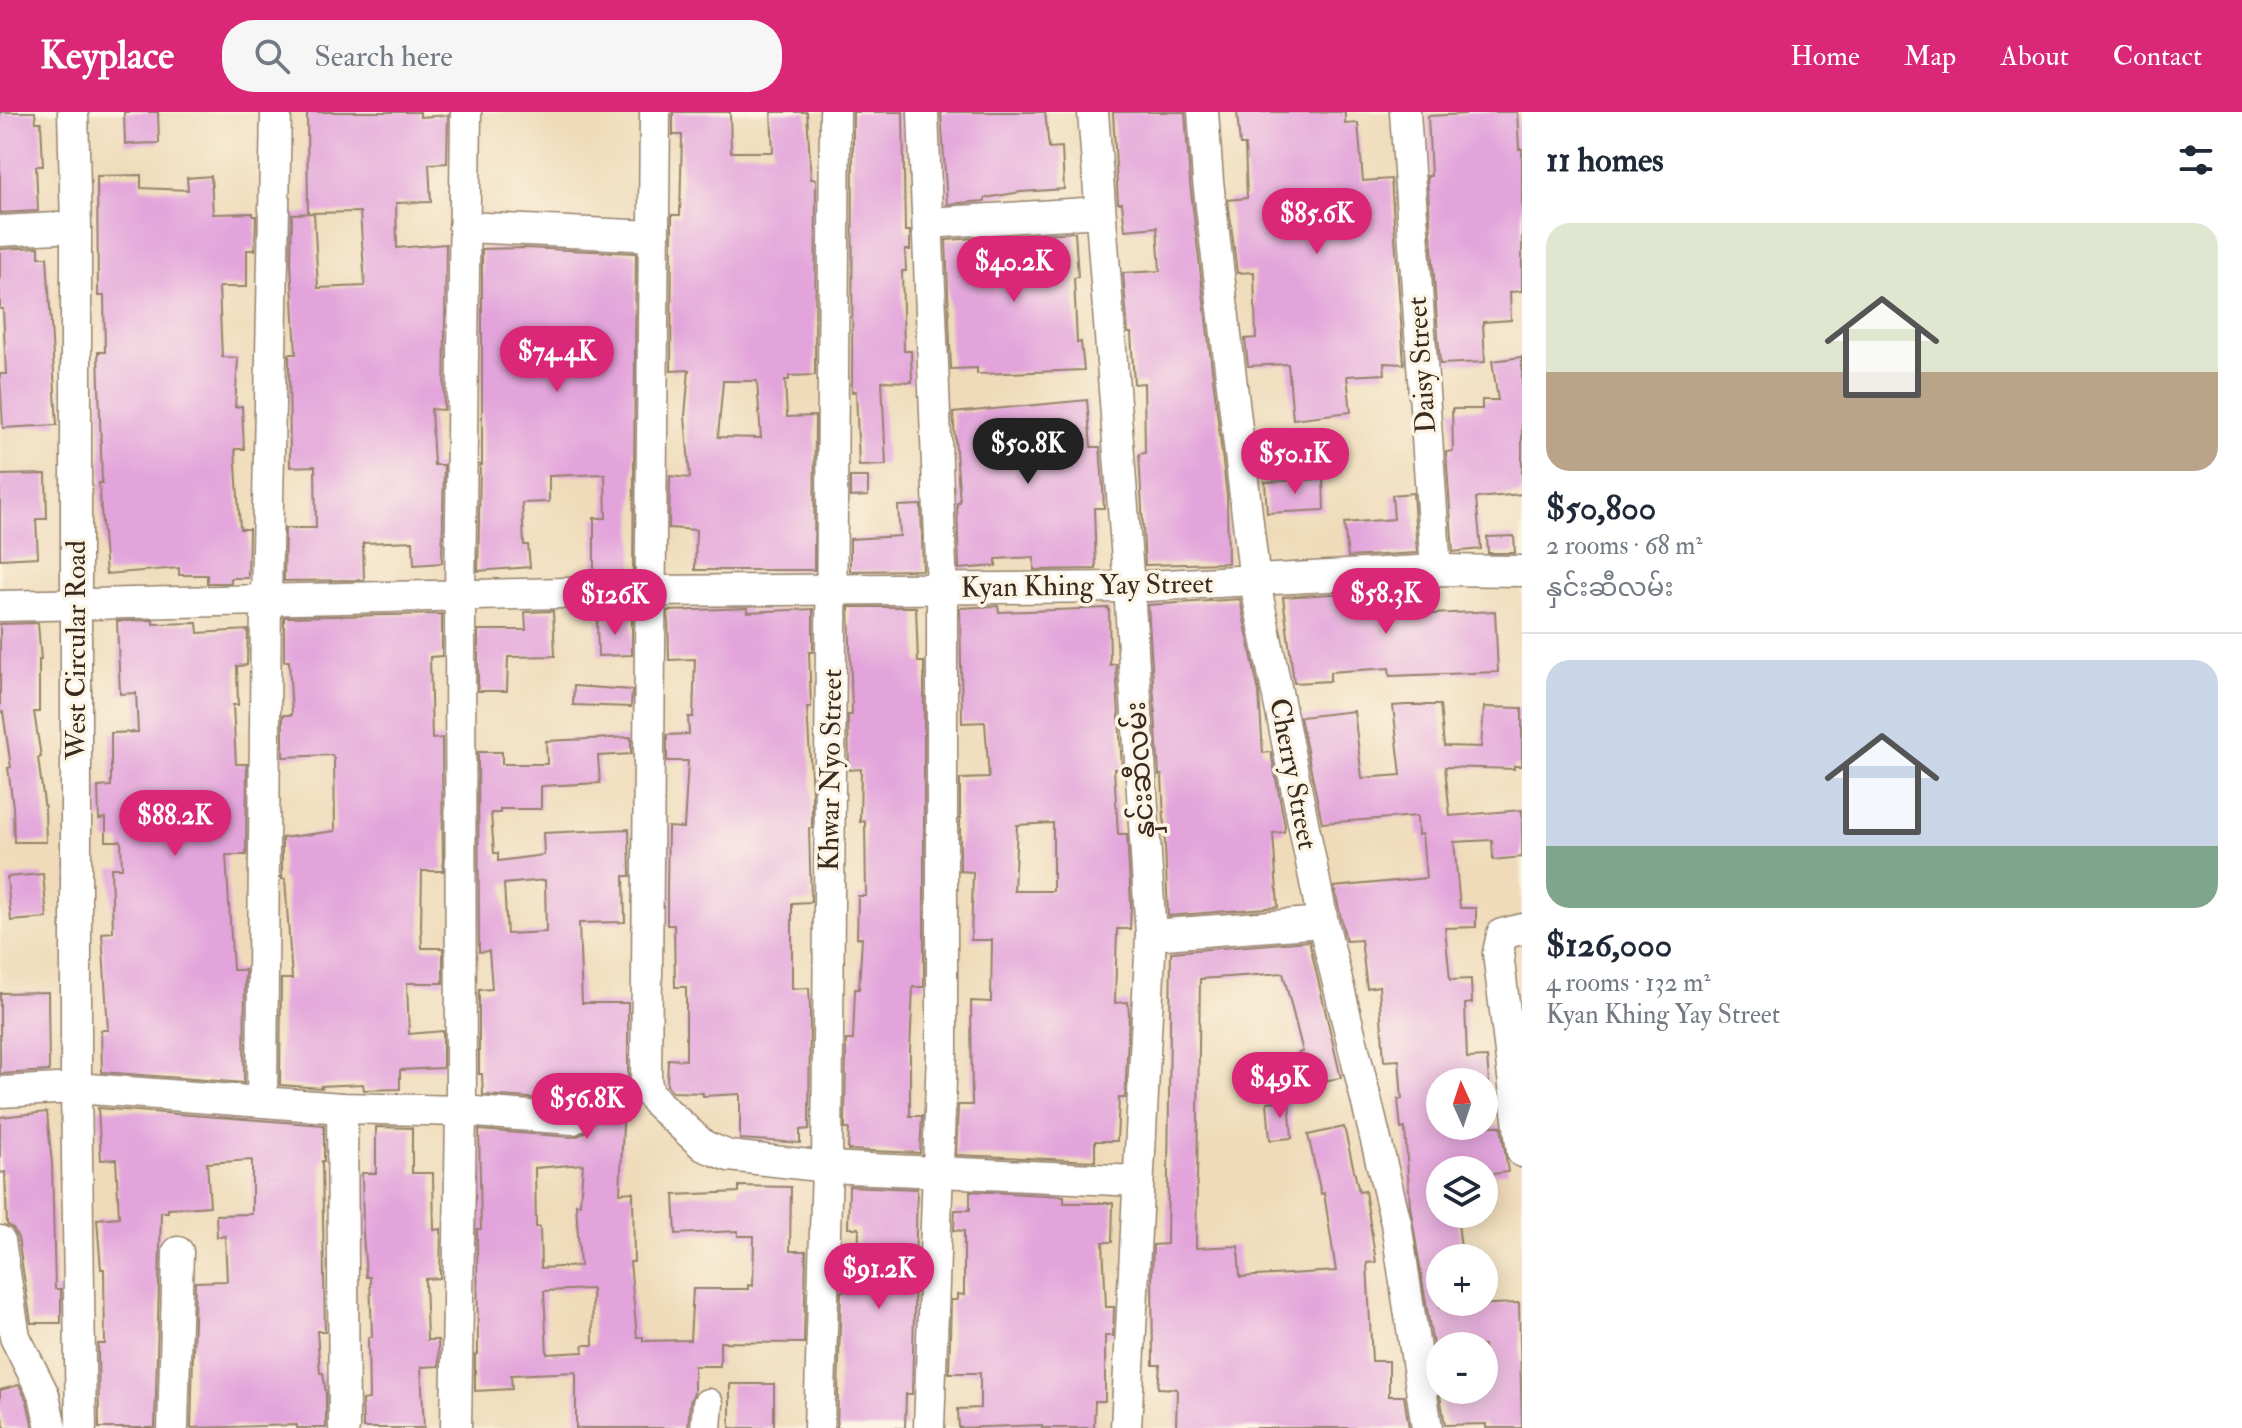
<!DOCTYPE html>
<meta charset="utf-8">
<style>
body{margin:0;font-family:"IM FELL Double Pica","Noto Sans Myanmar",serif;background:#f6f6f7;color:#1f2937;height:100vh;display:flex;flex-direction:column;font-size:30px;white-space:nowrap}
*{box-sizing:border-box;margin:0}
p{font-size:26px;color:#747a83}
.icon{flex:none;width:44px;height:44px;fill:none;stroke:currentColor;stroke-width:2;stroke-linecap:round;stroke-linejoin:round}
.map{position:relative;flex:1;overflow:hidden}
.panel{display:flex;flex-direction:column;background:#fff;width:720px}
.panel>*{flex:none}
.needle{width:52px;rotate:357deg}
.controls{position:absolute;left:1426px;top:956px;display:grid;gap:16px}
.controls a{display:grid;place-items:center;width:72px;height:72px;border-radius:50%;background:#fff;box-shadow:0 4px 20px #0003;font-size:40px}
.price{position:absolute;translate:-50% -68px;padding:0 18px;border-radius:28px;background:#db2777;color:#fff;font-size:26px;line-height:52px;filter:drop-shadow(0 2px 4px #0008)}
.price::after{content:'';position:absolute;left:50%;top:48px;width:24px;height:18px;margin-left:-12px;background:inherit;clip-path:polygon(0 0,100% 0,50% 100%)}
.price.current{background:#222;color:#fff}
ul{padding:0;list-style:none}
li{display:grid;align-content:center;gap:16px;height:424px;padding:0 24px}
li+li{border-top:2px solid #e0e1e3}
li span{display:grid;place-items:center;height:248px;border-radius:24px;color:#555}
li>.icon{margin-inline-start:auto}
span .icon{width:144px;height:144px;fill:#fffc;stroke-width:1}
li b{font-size:34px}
h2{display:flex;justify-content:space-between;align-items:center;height:96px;padding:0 24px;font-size:34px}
header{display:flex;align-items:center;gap:48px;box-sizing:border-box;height:112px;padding:0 40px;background:#db2777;color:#fff}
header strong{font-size:38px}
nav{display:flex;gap:44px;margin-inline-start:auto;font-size:28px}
.search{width:560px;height:72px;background:#f6f6f7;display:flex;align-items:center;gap:20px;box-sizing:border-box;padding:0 28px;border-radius:32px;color:#747a83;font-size:30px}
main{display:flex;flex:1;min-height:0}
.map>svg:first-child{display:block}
.building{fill:#e3a4db;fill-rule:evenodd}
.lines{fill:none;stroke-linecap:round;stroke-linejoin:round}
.minor-casing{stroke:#95826c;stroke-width:33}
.minor{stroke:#fff;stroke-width:30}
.labels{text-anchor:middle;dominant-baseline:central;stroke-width:7;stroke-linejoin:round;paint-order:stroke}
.street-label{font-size:28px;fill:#3b2a1e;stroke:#fcf5e5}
</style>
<header>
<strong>Keyplace</strong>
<div class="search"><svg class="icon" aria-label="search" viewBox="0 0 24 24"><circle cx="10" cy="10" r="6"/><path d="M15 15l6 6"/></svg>Search here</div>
<nav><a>Home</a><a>Map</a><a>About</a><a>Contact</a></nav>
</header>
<main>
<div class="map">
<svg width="1522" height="1316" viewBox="0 0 1522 1316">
<rect width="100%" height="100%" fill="#fcf5e5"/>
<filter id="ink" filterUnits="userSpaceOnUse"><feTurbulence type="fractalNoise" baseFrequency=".0125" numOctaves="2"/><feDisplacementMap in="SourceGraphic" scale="16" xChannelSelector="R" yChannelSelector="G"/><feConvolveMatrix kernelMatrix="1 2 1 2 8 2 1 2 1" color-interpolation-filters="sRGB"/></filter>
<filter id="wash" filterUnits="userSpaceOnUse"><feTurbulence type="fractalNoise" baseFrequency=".006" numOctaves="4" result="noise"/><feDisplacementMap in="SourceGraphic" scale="32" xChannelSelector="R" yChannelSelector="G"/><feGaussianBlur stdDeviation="1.8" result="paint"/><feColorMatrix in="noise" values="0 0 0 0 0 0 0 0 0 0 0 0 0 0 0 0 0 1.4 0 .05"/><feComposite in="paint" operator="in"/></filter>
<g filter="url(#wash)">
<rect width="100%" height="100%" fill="#efdbba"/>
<g id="blocks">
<g class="building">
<path d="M0,0H35L36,10H41L43,54H36L38,99L0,101Z"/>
<path d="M124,0H158L159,31L125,32Z"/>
<path d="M307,0H420V5L448,3L447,51L429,52L431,90L396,91L397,136L446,132L444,298L431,297L434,353H444L442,451L414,453L413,429L363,431L364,468L284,469L285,416H316L315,354L290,355L289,242H296L291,151L292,102L314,101L318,176L365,174L360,100L308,101Z"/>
<path d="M673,0H730L731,40H773L771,0H807L811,67H816L815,263L789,264V268H785L787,305L815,304L814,458H695L696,418L669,416L670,364L690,366L685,304L689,258L671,259L672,103H680L682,23H673ZM723,269H757L761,326L718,325Z"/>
<path d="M853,0H903L905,119H910V138H905L906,159H902L904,239H911L912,270L882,269L886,353L859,354L856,279L852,280Z"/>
<path d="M941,0H1045L1049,36L1062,35L1064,77L1021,80L985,86V89L947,92Z"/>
<path d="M1113,0H1185L1190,71L1227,384L1228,451L1145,453L1139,342L1145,341L1144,271L1134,272L1131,221H1128L1123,161L1160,159L1157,115L1125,118L1122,91H1118Z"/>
<path d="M1237,0H1345V12L1358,11L1363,69L1391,67L1404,252L1384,251L1385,262L1347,264L1351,300L1293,307L1288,252L1248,254L1245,227L1256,226L1254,160L1237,161L1228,88L1247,86L1245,33H1240Z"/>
<path d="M1465,0H1517L1519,37H1522V179L1510,180L1511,208L1483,210L1485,250L1440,252L1427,64H1431L1428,4L1465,2Z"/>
<path d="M141,63V76L188,78L187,66L211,64L213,102L253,101V104H256L255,138H247V175H219L222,245L238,246L235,295L242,294L244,337H235L240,417H249L248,466H231V471H207V463H179V456L106,462L99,371H102L98,240H105L104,184H98L97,64Z"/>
<path d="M1075,120L1078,165L1074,166L1077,231L1081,230L1084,258L977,262V256L951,257L946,128Z"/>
<path d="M39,135V145H47L57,313L3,316L0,262H6L3,197H0V137Z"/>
<path d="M524,136L636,141L633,461L594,462V406H606L605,362L549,364V390L522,391L524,433H528L530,455L478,459L480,353H482V137Z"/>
<path d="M1522,245V382L1476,386L1481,437L1453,440L1446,340L1453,339L1452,297H1482V288H1498L1492,249Z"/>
<path d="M1087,288L1091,335H1100L1103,375L1104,396H1094L1096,457L1034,458V445L996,447V454L959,457L957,391H960L953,301Z"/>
<path d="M46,362L47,407H36L38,445L0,447V363Z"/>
<path d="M850,365H868V384L850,385Z"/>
<path d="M1323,367L1324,398L1267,401L1265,370Z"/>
<path d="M1413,381L1417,441L1348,445L1344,411L1394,407L1392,383Z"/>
<path d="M921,393L923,458L850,459V427L900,424L898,394Z"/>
<path d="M1514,424L1515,441H1488L1487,425Z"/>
<path d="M1431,476L1432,502L1495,499L1498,560L1390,564L1389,556L1330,560V569L1294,571L1283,485Z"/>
<path d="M1240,487L1259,581L1263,641L1271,640L1285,714L1284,720L1273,721L1278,795L1168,804L1162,663H1159L1148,493Z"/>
<path d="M998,494L999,500L1109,496L1110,553L1116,552L1122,657H1114L1118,722H1127L1131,792L1130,817H1117L1115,891L1128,890L1129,903L1125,986H1119L1117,1029H1095V1049L956,1043L958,993H972L971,889L991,890L992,828H971L973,760L960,759V667L989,666L985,610L962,611L960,496ZM1053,711V779H1014L1017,713Z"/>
<path d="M849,495H916L918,550H924V875H913L910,938V1004H922L920,1041L848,1038L849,1017H845L846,928H853L855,877H859L862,826H857L858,784H866L865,709L860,710L861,657L849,658L848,603H852Z"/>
<path d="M748,496V500L813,497V540H809L811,595H807L812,680V716H809L811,790L792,791V877L809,876L810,895L809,1017L800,1018V1031L740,1027V982L703,984V981L672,980L667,974L668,947L686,948V875H675L674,813H667V775L668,715L684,716L688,649H667V623L689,622L688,605H693L695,547L669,548L668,499Z"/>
<path d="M553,499L555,544L508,545L507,579H478V518H526L525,500Z"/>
<path d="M442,502V544L430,545L432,627L442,626L443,759H422L421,815L422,836H443V871H407L409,922L443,919V956L400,958V977L364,978L363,972L321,974L322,976L280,973L281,867H292L285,767H282V726L335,719L334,647L332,643L283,645V603H292L289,549H284V505Z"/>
<path d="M632,506V543L598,544L597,508Z"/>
<path d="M153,508V512L197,511L198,521L248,518L247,553L237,554L238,593H233L236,652H247L246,743H226L233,858H245L244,971L102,960L101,918H108L102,821L113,820L111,756H122L121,729H106V706L99,707L98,675L111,674V621L138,620L136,581L120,582L117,509Z"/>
<path d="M38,511L41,548H39V600H34L41,645L38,646L45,698L46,730H14L13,694L8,656L11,655L3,600H0V512Z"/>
<path d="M574,574L632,578L631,595L573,593Z"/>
<path d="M1406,593H1440L1444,634L1481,635L1484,595L1522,596V654H1514V657L1445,655L1450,704L1522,698V745L1493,748L1492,728L1454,730L1460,796H1476V815L1445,816L1450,868L1471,867L1472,891L1465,892L1467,946L1487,945L1489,970H1440V1014H1501L1508,1060L1485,1063L1484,1058H1440V1102H1457L1462,1146H1440V1194L1519,1191L1522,1316H1486V1312L1445,1313L1439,1278H1484V1234H1433L1410,1094L1405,1016L1401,1017L1398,987H1402L1399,948L1384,949L1379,874L1367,876L1361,828L1346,829L1334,775L1426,766L1422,722L1418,723L1417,704L1322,711L1300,605L1354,599L1362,666L1401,663L1393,594Z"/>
<path d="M631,625V642L598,644L600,671L541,674V697H500V701H491L494,741H498V749L544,743L543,721L629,717L630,764H624L625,810L579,811L582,891H628V967H625L620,1081L633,1080L634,1150H630L637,1225H643V1229L690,1228L693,1177H748V1173L753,1174L754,1124H738V1119L676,1122L674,1083L739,1080V1074L791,1075L790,1139H806L804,1231L720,1230V1254H694V1281L690,1290L688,1316H576V1260L511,1263L512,1277L475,1279V1243L478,1242L477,1117H481L479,1018L572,1025L580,1023L587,1018L591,1008L589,998L582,992L575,989L483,983L482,962H479V878L492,877L489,839L479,840L478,640H502V652H547L546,629ZM545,768L546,820L507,822L504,772ZM583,1052L580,1092H576L580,1154L541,1156L540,1115H536L535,1056ZM592,1177L593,1233H583V1240L547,1242L544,1179Z"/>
<path d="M43,762L47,806L11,809L7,765Z"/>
<path d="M1309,829L1341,966L1303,972L1298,941L1303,940L1283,861L1200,867L1196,1136L1238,1134L1240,1165L1336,1159L1324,1081L1321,1082L1308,1023L1344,1015L1359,1080L1365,1079L1376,1150L1367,1151L1372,1249H1389V1284H1404L1409,1316H1176L1177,1277L1158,1276L1160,1253H1153L1152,1162L1153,1133L1167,1132L1171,840Z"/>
<path d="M48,880L49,959L0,962V881Z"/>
<path d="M1289,988L1292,1026L1270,1028L1267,990Z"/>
<path d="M98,996L324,1013V1049H322L325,1219H317L320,1261H323L326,1282V1316H297V1313L191,1316L195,1170L227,1169L225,1124L217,1125L216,1103L252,1102V1048L207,1051L210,1094L168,1097V1100H161L155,1316H99L98,1232H105L104,1157H101L97,1107L119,1105L116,1047L101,1048Z"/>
<path d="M47,1000L52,1052L55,1177H61V1211H31L18,1126L14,1118L7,1112L5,1060L0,1061V1005Z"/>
<path d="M376,1015L412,1016V1061H433L434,1118L441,1117L440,1166L425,1167L427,1228H438L439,1254L421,1255L424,1316H363L362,1288L369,1287L368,1225H372L370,1165H366L363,1120L362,1061H376Z"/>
<path d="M849,1074L917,1077L912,1282H906L905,1316H837L841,1179L858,1180L859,1116H848Z"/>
<path d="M970,1079L1064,1084V1091H1113L1112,1130H1103L1106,1195H1114L1113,1224H1105V1289H1095L1094,1316H1042V1313L959,1316L958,1297L980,1296V1261H949L951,1188H957V1182L964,1183V1119L954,1118L955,1098H970Z"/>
<rect x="730" y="1272" width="44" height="44"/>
<path d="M19,1273L27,1289L33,1316H5L0,1299V1278Z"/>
</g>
</g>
</g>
<g filter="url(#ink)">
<use href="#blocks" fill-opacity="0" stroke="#95826c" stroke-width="2"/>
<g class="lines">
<defs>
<g id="minor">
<path d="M73,0L76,115V976L81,1316"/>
<path d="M655,0L646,967L648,979L658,992L704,1034L729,1044L827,1055L1138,1069"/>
<path d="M923,0L942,478V939L929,1316"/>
<path d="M1093,0L1129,475L1151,823L1126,1316"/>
<path d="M1203,0L1208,69L1255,470L1323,810L1396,1111L1427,1316"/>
<path d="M1405,0L1436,458"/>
<path d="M928,111L1100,100"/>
<path d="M464,115L654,124"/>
<path d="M0,119L76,115"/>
<path d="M0,494L651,479L1129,475L1436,458L1522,459"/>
<path d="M1522,817L1502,822L1498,841L1522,1040"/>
<path d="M1151,823L1323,810"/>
<path d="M0,980L76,976L342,996L461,999L573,1007"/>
<path d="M262,989L266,486L276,0"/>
<path d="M342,996L344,1316"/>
<path d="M0,1129L15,1225L44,1283L51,1316"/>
<path d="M173,1316L178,1140"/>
<path d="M456,1316L461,999L460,484L466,0"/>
<path d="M706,1316L708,1292"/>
<path d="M819,1316L827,1055L835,0"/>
</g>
</defs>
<use href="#minor" class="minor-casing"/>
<use href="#minor" class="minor"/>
</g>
</g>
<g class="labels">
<g class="street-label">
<text transform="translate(1422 253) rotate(-94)">Daisy Street</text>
<text transform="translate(1087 474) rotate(-1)">Kyan Khing Yay Street</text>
<text transform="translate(76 538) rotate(-90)">West Circular Road</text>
<text transform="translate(831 658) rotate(-89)">Khwar Nyo Street</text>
<text transform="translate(1141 658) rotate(-94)">နှင်းဆီလမ်း</text>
<text transform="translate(1293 662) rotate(79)">Cherry Street</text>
</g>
</g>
</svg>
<div class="controls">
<a><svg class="needle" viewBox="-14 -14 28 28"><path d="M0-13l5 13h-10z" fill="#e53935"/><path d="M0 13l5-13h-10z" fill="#747a83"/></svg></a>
<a><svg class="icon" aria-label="layers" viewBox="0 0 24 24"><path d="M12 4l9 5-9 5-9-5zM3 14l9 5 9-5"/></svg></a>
<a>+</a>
<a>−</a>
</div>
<b class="price" style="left:1317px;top:144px">$85.6K</b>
<b class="price" style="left:1014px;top:192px">$40.2K</b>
<b class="price" style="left:557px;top:282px">$74.4K</b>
<b class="price current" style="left:1028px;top:374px">$50.8K</b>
<b class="price" style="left:1295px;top:384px">$50.1K</b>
<b class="price" style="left:1386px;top:524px">$58.3K</b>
<b class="price" style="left:615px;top:525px">$126K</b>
<b class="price" style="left:175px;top:746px">$88.2K</b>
<b class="price" style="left:1280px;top:1008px">$49K</b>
<b class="price" style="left:587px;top:1029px">$56.8K</b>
<b class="price" style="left:879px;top:1199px">$91.2K</b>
</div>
<section class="panel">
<h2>11 homes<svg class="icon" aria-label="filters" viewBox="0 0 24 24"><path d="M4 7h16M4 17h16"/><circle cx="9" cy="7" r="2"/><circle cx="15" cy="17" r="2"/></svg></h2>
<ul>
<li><span style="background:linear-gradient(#dfe7d0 60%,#b9a48a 0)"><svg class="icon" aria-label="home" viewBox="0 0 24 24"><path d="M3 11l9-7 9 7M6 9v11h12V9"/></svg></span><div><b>$50,800</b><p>2 rooms · 68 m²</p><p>နှင်းဆီလမ်း</p></div></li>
<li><span style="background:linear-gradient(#c9d6e8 75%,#7fa58c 0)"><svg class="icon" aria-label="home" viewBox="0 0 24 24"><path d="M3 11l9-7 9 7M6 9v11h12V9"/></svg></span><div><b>$126,000</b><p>4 rooms · 132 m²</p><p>Kyan Khing Yay Street</p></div></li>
</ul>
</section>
</main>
